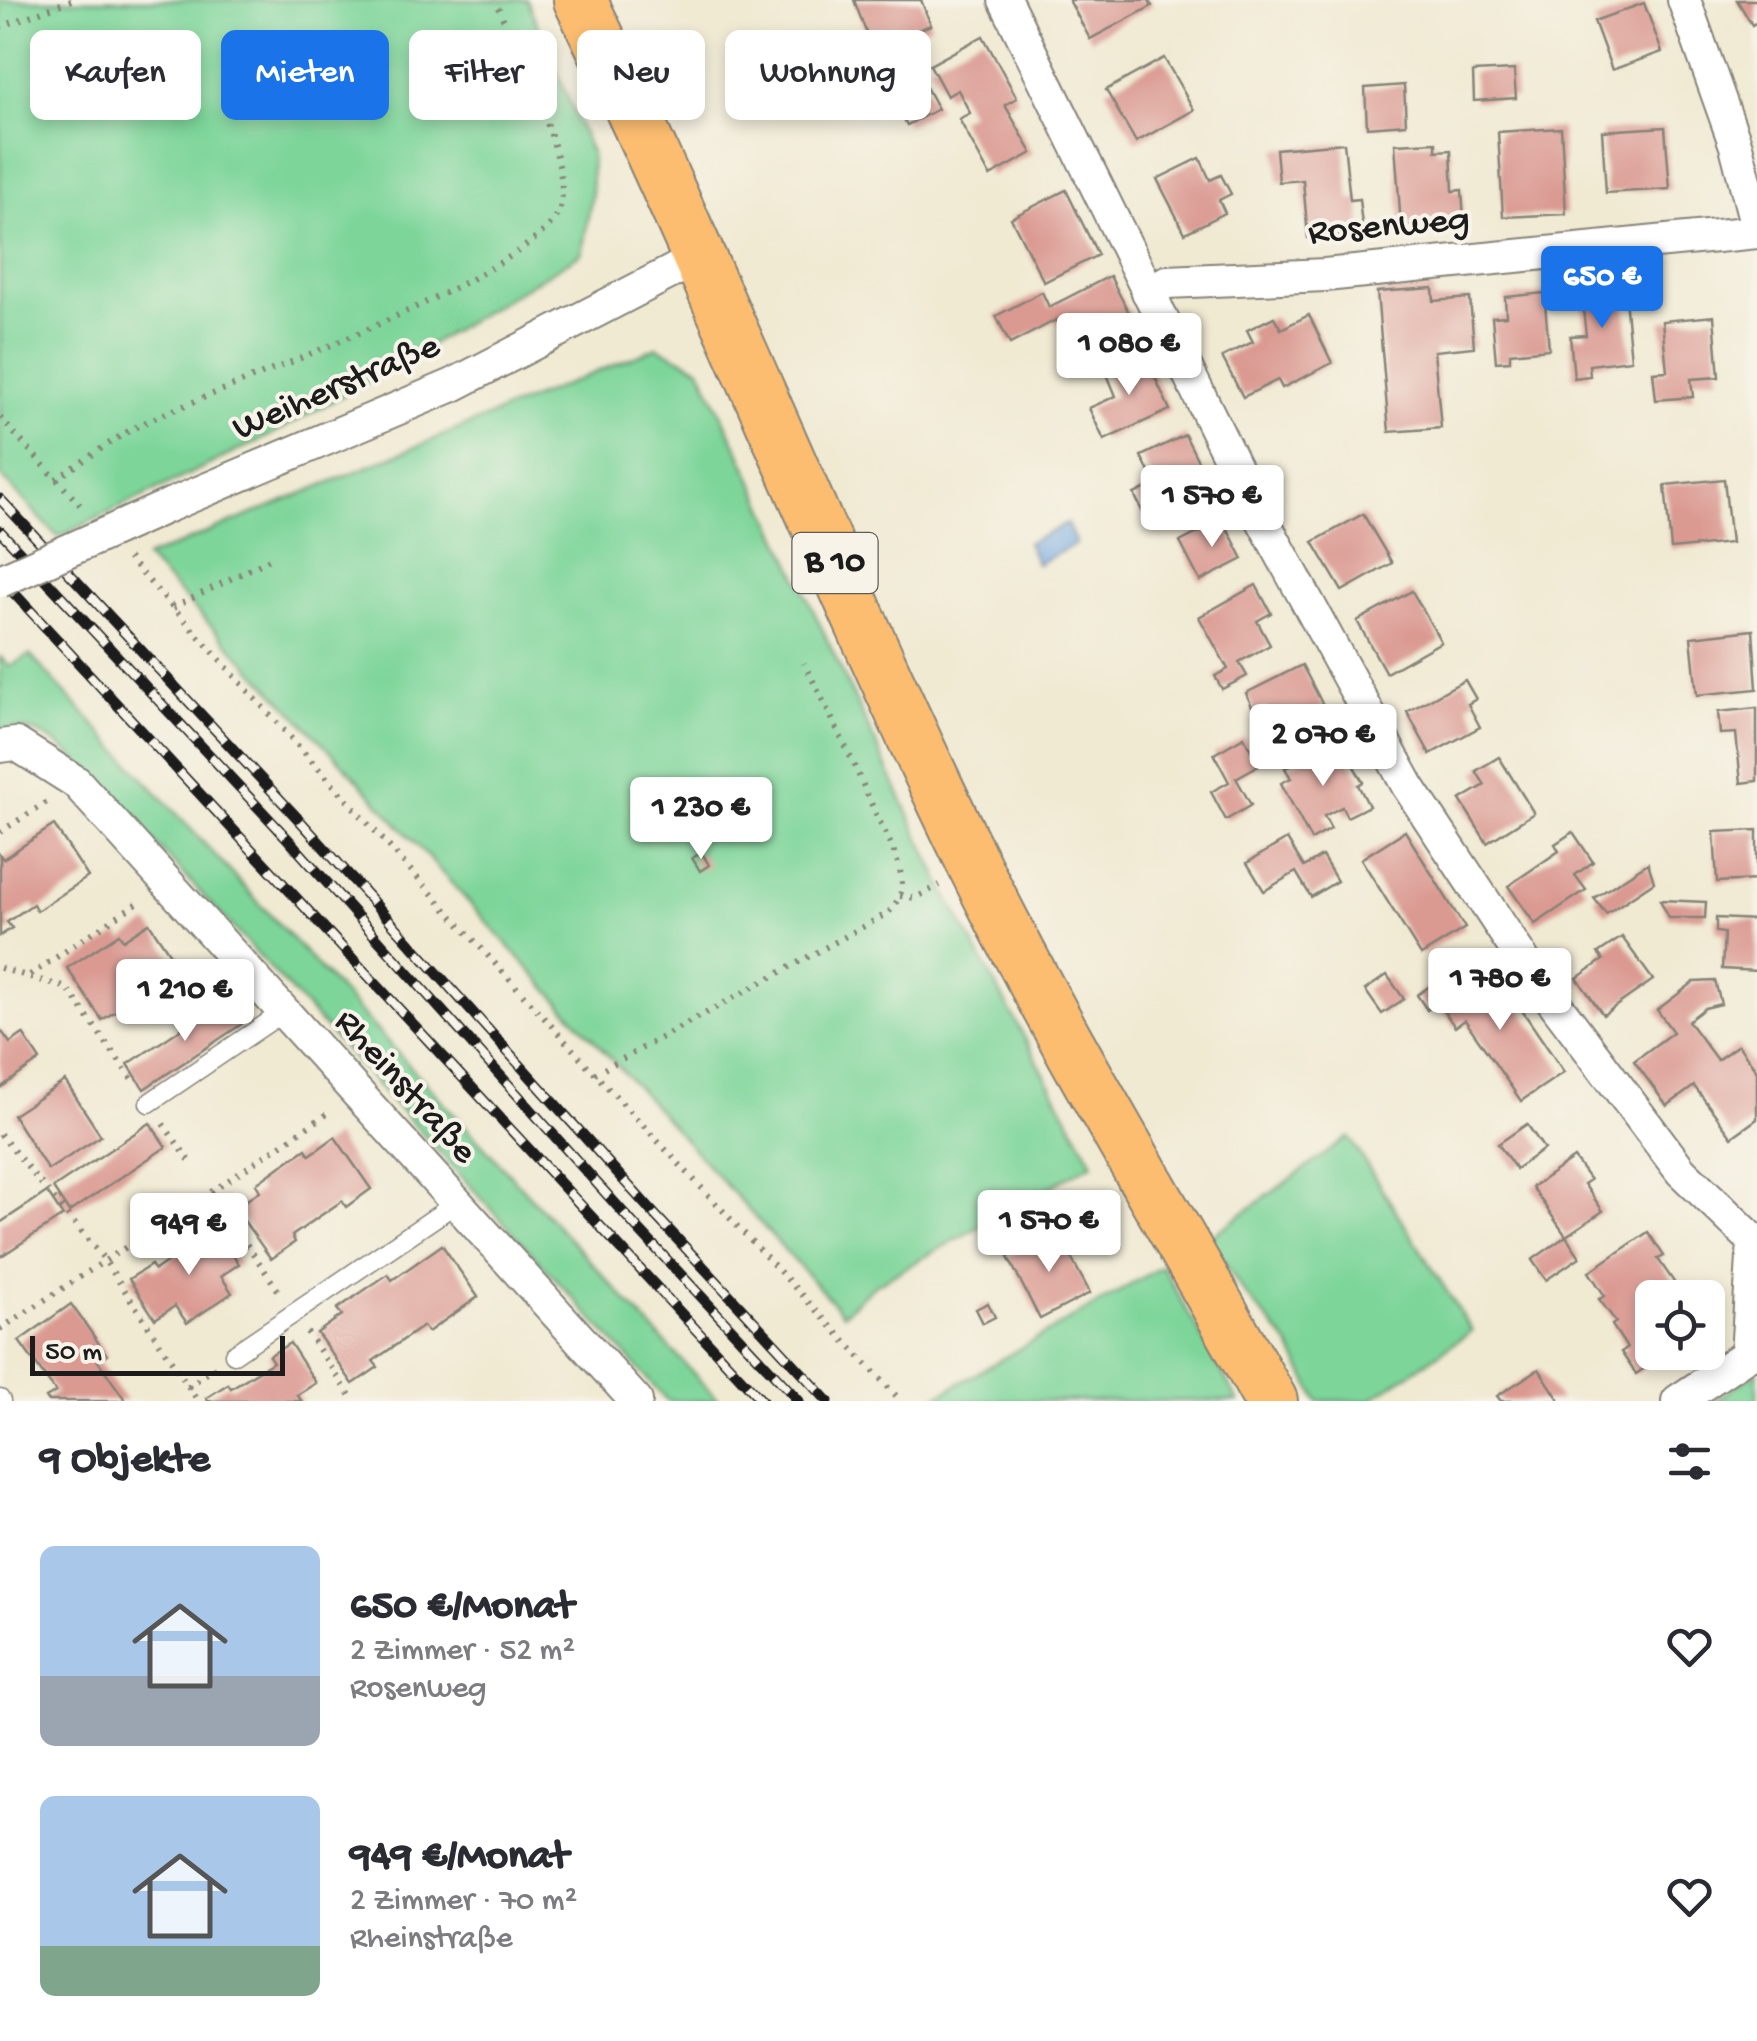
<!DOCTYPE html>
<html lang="de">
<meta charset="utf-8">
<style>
body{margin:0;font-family:"Gochi Hand",sans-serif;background:#f2f2f3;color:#2b2b33;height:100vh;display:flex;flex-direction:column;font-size:38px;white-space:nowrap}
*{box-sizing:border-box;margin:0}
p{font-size:32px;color:#7c7c81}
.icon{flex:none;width:55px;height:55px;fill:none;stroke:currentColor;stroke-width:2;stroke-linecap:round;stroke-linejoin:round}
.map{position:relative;height:1401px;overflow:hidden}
.side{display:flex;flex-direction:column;background:#fff;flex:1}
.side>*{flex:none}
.top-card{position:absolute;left:30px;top:30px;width:1000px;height:90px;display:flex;gap:20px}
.buttons{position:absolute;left:1635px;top:1280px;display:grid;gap:20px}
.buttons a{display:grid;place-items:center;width:90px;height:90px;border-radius:15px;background:#fff;box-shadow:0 5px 15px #0003;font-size:50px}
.scale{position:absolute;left:30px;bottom:25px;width:255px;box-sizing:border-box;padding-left:10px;border:5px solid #1c1c1c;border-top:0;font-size:28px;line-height:35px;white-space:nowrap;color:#1c1c1c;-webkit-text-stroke:8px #f7f3e8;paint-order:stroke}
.price{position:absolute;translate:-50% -85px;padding:0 22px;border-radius:10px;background:#fff;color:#222;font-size:32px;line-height:65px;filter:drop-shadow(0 2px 5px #0008)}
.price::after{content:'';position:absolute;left:50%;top:60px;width:30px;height:22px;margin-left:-15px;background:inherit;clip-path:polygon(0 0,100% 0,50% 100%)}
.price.selected{background:#1a73e8;color:#fff}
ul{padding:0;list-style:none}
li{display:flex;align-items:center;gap:30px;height:250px;padding:0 40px}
li span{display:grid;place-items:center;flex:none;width:280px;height:200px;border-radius:15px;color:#555}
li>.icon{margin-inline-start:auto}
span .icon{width:120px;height:120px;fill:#fffc;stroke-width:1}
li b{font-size:42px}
h2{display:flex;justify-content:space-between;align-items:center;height:120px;padding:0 40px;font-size:42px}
.pill{padding:0 35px;border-radius:15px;background:#fff;box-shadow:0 5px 15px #0003;font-size:35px;line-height:90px}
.pill.selected{background:#1a73e8;color:#fff}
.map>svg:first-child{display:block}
.green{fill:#7dd59a;stroke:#4c785b;stroke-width:2.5}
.water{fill:#71a7df;stroke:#46627e;stroke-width:2.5}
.building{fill:#da9991}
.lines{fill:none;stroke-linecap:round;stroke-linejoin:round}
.lane-casing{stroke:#868378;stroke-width:21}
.street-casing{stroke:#868378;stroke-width:36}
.primary-casing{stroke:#868378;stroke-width:56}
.path{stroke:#868378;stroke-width:6;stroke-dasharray:2.5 8;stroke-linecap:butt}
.lane{stroke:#fff;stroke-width:18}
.street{stroke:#fff;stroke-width:32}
.primary{stroke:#fcbd6f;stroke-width:52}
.rail-casing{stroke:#1c1c1c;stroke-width:11}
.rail{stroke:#f7f3e8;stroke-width:8;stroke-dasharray:22;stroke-linecap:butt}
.street-bridge-casing{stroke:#868378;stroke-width:36;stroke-linecap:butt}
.street-bridge{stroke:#fff;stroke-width:32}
.labels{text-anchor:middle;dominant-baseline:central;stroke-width:8;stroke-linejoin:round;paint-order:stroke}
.shield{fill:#f7f3e8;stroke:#5e5c59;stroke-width:2.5}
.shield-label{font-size:35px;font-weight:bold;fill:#1c1c1c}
.street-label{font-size:38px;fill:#1c1c1c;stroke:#f7f3e8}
</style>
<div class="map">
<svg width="1757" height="1401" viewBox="0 0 1757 1401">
<rect width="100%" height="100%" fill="#f7f3e8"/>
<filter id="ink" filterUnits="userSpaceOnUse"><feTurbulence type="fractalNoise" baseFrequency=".01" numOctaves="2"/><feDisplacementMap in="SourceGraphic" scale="20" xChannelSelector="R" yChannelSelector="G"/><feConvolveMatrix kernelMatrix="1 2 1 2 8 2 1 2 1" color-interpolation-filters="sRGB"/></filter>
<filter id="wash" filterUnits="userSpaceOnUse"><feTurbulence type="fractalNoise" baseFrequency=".0048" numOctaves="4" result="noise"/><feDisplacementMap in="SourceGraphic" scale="40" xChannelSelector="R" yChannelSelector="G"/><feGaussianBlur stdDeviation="2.25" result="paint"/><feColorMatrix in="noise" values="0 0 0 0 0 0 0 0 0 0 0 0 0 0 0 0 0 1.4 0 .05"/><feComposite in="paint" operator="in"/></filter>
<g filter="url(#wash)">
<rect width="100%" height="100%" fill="#f0ead3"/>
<g class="green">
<path d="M0,0H527L591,153L592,193L582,253L383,373L269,436L58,537L0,475Z"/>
<path d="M657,347L700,368L946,894L1093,1163L873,1286L843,1314L355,777L146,558Z"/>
<path d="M30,655L719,1401H668L109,793C79,764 47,719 0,731V657L10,666Z"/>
<path d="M1349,1137L1472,1331L1369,1401H1318L1289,1345L1242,1290L1223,1260L1216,1264L1203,1242Z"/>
<path d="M1162,1266L1238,1401H929L1130,1285Z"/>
<path d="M1757,1372V1401H1714Z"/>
</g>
<path class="water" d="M1067,524L1076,544L1037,564L1027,543Z"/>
<g id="blocks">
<g class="building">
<path d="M854,0H921L931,25L872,48Z"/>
<path d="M1069,0H1149L1152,6L1090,39Z"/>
<path d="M1737,0H1757V22L1752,25Z"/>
<path d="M1644,3L1662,52L1612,70L1594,21Z"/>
<path d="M983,36L1017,98L1005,105L1032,153L990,176L959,119L970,113L958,90L947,96L930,65Z"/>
<path d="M910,58L938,109L907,125L880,73Z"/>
<path d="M1164,58L1194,110L1136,142L1106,90Z"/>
<path d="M1514,70L1516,98L1474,101L1473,72Z"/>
<path d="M1404,85L1406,124L1367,127L1365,88Z"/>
<path d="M1665,127L1670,189L1606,193L1602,131Z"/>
<path d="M1561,128L1566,214L1503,217L1498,132Z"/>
<path d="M1436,142V151L1451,150L1453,191L1462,190L1464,221L1401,226L1395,144Z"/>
<path d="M1344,143L1350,200L1359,199L1363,234L1308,238L1303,180L1279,182L1276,149Z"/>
<path d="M1200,158L1210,180L1221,175L1231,194L1219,200L1225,213L1185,233L1157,179Z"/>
<path d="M1066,190L1098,255L1044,282L1011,218Z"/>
<path d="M1110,276L1132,319L1071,350L1056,320L1010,344L996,316L1042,292L1049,307Z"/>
<path d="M1433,288L1434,301L1470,298L1474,347L1434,351L1441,428L1389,432L1377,292Z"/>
<path d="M1624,288L1631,360L1589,365L1590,376L1574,378L1570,336L1586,335L1581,292Z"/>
<path d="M1544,293L1549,349L1510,353V361L1496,362L1492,317L1506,316L1505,297Z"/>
<path d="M1309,315L1332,363L1282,388L1278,380L1243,397L1222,357L1253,342L1247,330L1274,317L1281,329Z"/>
<path d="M1714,316L1719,377L1691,379L1693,397L1656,400L1653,372L1667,371L1662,321Z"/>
<path d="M1136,353L1140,363L1147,360L1170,410L1104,440L1089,408L1116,396L1104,367Z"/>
<path d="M1185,435L1208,481L1169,500L1176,515L1150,527L1134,494L1155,484L1141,456Z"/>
<path d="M1724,479L1731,543L1671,549L1665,485Z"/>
<path d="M1363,514L1392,563L1342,591L1313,542Z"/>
<path d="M1223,520L1243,559L1200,581L1180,542Z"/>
<path d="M1256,585L1271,613L1257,621L1270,645L1239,662L1247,676L1222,689L1215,676L1228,669L1199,617Z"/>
<path d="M1412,591L1441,642L1386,673L1357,621Z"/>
<path d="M1753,630L1757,689L1697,695L1691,637Z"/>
<path d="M1302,665L1324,707L1276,731L1265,708L1255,713L1246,693Z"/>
<path d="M1465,680L1476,699L1468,704L1480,727L1430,754L1407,712Z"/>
<path d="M1757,708V781L1741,783L1736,733L1720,734L1718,712Z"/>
<path d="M1244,737L1259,765L1236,778L1251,805L1226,820L1211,792L1229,782L1214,754Z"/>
<path d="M1333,742L1343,761L1349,758L1363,782L1358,785L1369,806L1347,817L1342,807L1324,816L1331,829L1311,840L1281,783L1291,778L1285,768Z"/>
<path d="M1499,757L1534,813L1487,843L1460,800L1485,785L1476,771Z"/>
<path d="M54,825L88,877L37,911L33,904L7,922L12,928L0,936V855L3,859Z"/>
<path d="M1757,830V880L1717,882L1714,832Z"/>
<path d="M1405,831L1465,928L1421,955L1361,859Z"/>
<path d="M1573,832L1593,862L1575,875L1586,890L1535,924L1508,886L1559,851L1555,844Z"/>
<path d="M1287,839L1304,867L1322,856L1337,881L1311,897L1296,872L1264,891L1247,863Z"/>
<path d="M702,853L709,865L700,871L692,858Z"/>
<path d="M1648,863L1654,882L1606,914L1594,898Z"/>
<path d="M1660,900L1706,902L1705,918H1669Z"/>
<path d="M1716,918L1757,920V971L1722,969L1724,933L1716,932Z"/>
<path d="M149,923L184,975L158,993L154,986L102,1020L67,968L119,934L123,940Z"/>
<path d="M1622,937L1653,980L1603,1015L1577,978L1603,960L1598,953Z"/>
<path d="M1387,975L1404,999L1382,1014L1365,990Z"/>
<path d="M1498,975L1564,1072L1521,1101L1465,1020L1455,1027L1438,1003L1427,1010L1417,995L1443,977L1460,1001Z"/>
<path d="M1715,981L1721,1004L1705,1008L1688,1021L1717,1060L1738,1045L1757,1071V1119L1732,1137L1694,1086L1667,1106L1634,1061L1673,1032L1657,1010L1694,982Z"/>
<path d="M225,1000L242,1024L144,1089L128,1064Z"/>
<path d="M0,1029L10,1043L23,1034L40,1060L0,1088Z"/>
<path d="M65,1081L101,1136L48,1170L13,1115Z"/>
<path d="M150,1123L166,1147L69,1212L53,1188Z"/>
<path d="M1527,1124L1544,1149L1516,1169L1498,1144Z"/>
<path d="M335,1137L371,1189L346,1207L342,1201L317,1218L292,1236L295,1242L271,1259L235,1208L260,1191L256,1184L281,1166L306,1149L310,1155Z"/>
<path d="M1574,1158L1590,1180L1584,1184L1603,1211L1566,1236L1532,1187Z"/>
<path d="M47,1192L63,1216L0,1257V1223Z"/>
<path d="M213,1224L239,1264L221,1276L232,1293L187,1323L175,1306L155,1319L129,1279L151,1265L155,1270L196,1242L192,1238Z"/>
<path d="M1057,1231L1090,1293L1040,1319L1008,1257Z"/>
<path d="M1648,1232L1664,1256L1658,1259L1674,1282L1671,1285L1679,1298H1652V1352H1668L1636,1374L1621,1352L1627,1348L1612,1325L1616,1322L1599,1299L1605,1296L1589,1272Z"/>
<path d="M1566,1236L1580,1257L1546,1280L1532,1260Z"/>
<path d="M442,1245L478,1297L428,1332L423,1326L373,1361L378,1367L353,1384L317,1333L342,1315L337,1309L388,1274L392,1280Z"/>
<path d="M988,1303L995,1317L983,1323L976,1309Z"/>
<path d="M71,1304L107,1355L98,1361L126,1401H48L46,1398L56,1392L19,1341Z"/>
<path d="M290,1343L316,1383L297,1395L302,1401H208L206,1398L228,1384L231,1388L273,1362L269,1356Z"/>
<path d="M1539,1369L1560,1401H1501L1497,1396Z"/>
</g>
</g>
</g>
<g filter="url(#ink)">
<use href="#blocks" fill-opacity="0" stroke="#868378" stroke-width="2.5"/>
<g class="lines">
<defs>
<g id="lane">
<path d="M149,1103L282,1013"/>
<path d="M234,1354L455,1204"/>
<path d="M0,1399L1,1401"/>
</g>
<g id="street">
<path d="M1005,0L1243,484L1408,786L1529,969L1681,1171L1754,1241L1747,1355"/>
<path d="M1684,0L1736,146L1757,227"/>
<path d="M1148,292L1167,282L1325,275L1757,232"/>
<path d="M170,505L453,385L700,257"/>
<path d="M0,746L16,744L76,782L636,1401"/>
<path d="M1678,1401L1757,1348"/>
</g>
<path id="primary" d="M580,0C718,285 835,580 974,865C1064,1048 1173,1222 1271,1401"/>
</defs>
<use href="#lane" class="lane-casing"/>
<use href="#street" class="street-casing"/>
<use href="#primary" class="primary-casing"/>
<g class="path">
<path d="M0,27L72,0"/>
<path d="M0,418L83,508"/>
<path d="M56,479C86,460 115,437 146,422C217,389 543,272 560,208C573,158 515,49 495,0"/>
<path d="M128,558L595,1074L901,1401"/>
<path d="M173,608L274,557"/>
<path d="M0,832L50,800"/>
<path d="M900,896L915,898L940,885"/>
<path d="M0,968L67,988L136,1085"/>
<path d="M30,975L140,901"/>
<path d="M595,1074L888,913C895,905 901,897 902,886C902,862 885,833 875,812C853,761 829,712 804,663"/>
<path d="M163,1124L190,1161"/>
<path d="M0,1134L104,1259L198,1401"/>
<path d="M211,1192L330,1112"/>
<path d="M0,1329L211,1192L280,1293"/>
<path d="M307,1332L354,1401"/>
<path d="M188,1387L217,1366"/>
</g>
<use href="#lane" class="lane"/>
<use href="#street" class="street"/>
<use href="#primary" class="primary"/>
<defs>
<g id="rail">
<path d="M0,499L302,823L655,1215L828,1401"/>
<path d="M0,531L286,837L638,1229L799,1401"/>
<path d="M0,578L762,1401"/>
</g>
</defs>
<use href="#rail" class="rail-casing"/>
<use href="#rail" class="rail"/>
<defs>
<path id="street-bridge" d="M0,581L170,505"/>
</defs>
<use href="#street-bridge" class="street-bridge-casing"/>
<use href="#street-bridge" class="street-bridge"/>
</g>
</g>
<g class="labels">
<rect class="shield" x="792.5" y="533" width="85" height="60" rx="8"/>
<g class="shield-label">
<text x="835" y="563">B 10</text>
</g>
<g class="street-label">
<text transform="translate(1389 228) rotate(-5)">Rosenweg</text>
<text transform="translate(337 389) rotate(-23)">Weiherstraße</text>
<text transform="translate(404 1088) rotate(48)">Rheinstraße</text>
</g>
</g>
</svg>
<div class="buttons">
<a><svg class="icon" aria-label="locate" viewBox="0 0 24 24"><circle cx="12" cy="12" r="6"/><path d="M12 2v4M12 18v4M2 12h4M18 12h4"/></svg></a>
</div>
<div class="scale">50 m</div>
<b class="price selected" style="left:1602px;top:331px">650 €</b>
<b class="price" style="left:1129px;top:398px">1 080 €</b>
<b class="price" style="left:1212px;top:550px">1 570 €</b>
<b class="price" style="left:1323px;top:789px">2 070 €</b>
<b class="price" style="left:701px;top:862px">1 230 €</b>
<b class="price" style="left:1500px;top:1033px">1 780 €</b>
<b class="price" style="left:185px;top:1044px">1 210 €</b>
<b class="price" style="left:1049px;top:1275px">1 570 €</b>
<b class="price" style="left:189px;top:1278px">949 €</b>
<div class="top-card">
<a class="pill">Kaufen</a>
<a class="pill selected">Mieten</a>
<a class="pill">Filter</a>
<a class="pill">Neu</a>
<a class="pill">Wohnung</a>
</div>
</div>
<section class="side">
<h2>9 Objekte<svg class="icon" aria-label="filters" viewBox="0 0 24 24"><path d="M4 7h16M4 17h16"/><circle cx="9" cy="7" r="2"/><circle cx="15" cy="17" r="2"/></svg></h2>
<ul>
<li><span style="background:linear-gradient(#a9c7e8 65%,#9aa5b1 0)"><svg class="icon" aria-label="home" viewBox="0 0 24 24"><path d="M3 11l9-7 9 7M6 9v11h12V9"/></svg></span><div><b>650 €/Monat</b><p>2 Zimmer · 52 m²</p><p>Rosenweg</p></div><svg class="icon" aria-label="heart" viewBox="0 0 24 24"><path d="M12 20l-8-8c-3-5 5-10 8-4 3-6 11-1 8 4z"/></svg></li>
<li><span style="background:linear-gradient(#a9c7e8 75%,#7fa58c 0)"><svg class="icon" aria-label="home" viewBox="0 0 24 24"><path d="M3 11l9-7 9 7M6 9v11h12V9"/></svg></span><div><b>949 €/Monat</b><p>2 Zimmer · 70 m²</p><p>Rheinstraße</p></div><svg class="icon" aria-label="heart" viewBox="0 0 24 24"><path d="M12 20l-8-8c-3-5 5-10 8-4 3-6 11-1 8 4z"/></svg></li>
</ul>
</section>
